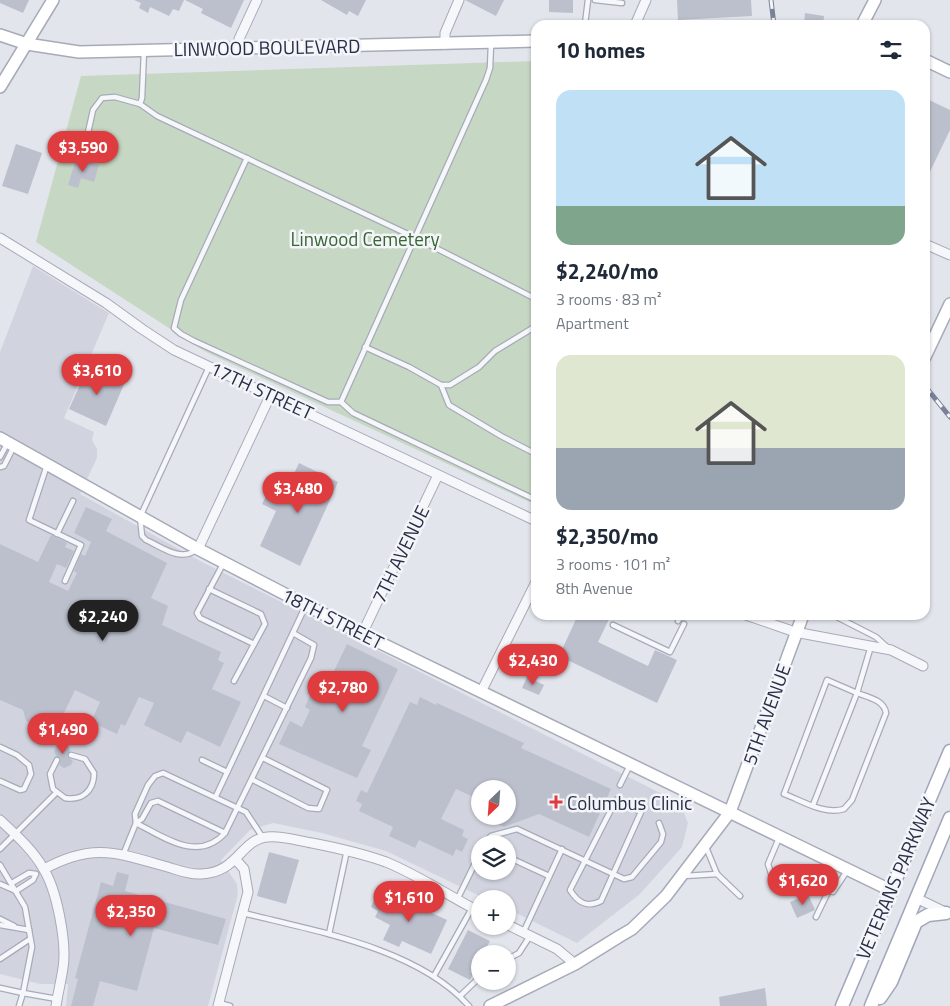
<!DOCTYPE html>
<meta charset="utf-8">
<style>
body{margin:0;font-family:"Titillium Web",sans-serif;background:#f6f6f7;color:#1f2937;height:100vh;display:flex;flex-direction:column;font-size:19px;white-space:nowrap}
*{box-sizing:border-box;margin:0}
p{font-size:16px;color:#747a83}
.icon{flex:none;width:28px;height:28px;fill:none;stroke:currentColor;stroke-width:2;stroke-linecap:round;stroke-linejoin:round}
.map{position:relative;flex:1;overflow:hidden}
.side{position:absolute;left:531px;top:20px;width:399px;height:600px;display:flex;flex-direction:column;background:#fff;border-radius:15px;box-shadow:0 1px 4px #0004}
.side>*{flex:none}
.needle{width:32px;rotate:205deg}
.buttons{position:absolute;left:471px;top:780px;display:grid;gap:10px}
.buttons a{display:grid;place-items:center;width:45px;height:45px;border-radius:50%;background:#fff;box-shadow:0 1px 4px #0004;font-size:25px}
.price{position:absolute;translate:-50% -42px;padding:0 11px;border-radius:18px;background:#de3c3e;color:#fff;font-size:16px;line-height:32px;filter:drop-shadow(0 1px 2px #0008)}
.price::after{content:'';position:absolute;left:50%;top:30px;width:15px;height:11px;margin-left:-8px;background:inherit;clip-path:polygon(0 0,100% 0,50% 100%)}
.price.on{background:#222;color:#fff}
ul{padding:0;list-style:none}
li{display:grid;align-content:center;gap:10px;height:265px;padding:0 25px}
li span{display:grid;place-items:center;height:155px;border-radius:15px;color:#555}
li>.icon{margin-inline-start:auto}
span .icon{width:90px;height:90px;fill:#fffc;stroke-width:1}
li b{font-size:21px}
h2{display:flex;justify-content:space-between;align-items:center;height:60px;padding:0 25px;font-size:21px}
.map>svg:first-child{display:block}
.built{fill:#d1d4df;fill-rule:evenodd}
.green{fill:#c6d7c3}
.building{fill:#bcc0cd}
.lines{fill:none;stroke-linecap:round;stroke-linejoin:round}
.lane-casing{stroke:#a7abb8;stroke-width:7}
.street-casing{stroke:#a7abb8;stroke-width:11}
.secondary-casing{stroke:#a7abb8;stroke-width:14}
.primary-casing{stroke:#a1a7ba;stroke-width:15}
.lane{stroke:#f6f7fa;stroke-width:4.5}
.street{stroke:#f6f7fa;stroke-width:9}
.secondary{stroke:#fff;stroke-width:11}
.primary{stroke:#fff;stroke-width:12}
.rail-casing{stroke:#7a8298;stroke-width:5}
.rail{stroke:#f3f5f9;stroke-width:3;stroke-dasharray:9;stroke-linecap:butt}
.poi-dot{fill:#de3c3e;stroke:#f3f5f9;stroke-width:2}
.labels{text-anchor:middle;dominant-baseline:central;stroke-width:5;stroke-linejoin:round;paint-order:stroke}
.street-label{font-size:19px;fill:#282f47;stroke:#f3f5f9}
.park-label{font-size:19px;fill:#376534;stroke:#f3f5f9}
.poi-label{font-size:19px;fill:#282f47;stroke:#f3f5f9;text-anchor:start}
</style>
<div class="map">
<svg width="950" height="1006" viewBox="0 0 950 1006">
<rect width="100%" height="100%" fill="#e3e5ed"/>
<path class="built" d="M33,266L109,313L64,418L94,432L92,440L97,449V458L80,494L202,562L680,803L688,823L682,847L640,894L577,943L508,909V899H486L386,851L322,833L273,823L250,830L221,860L237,884L238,894L208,1006H66L68,984H40L0,974V352ZM480,789H508V816H480ZM480,844H508V871H480Z"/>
<path class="green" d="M536,61V505L206,352L36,242L81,76Z"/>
<g class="building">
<path d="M0,0H29L23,13L0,3Z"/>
<path d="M134,0H184L179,11L173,9L169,16L150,7L148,13L139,8L141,3Z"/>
<path d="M185,0H244L231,28L201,13L203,9Z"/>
<path d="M321,0H366L358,16L349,11L347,15Z"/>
<path d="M465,0H504L496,16Z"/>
<path d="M549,0H573V13L549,12Z"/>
<path d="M677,0H751L752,16L678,20Z"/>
<path d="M805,13L824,16L823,25H804Z"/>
<path d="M925,98L950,110V130L925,182Z"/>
<path d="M16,144L42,153L28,194L2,186Z"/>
<path d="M76,159L99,165L94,182L81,178L78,188L68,185Z"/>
<path d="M89,365L125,382L106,426L69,409Z"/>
<path d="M299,463L338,482L300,566L260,546L276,511L262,504L267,494L281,501Z"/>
<path d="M86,507L112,519L106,531L167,563L151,598L168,606L162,625L221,652L218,660L224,663L212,689L241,702L220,747L187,731L181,743L144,725L154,703L139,697L125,726L121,724L117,734L91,722L100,702L75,690L63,715L67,724L58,741L41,733L39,726L26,721L23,710L0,700V544L38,562L51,535L67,543L65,547L74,551L66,568L57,564L49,582L68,591L77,573L74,571L81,554L85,556L91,542L74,533Z"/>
<path d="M578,615H611L598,642L648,666L655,650L677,660L657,703L559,656Z"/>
<path d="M347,644L398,669L362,746L371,750L357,778L279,744L290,721L302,727L310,710L305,707L310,696L320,700Z"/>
<path d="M527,677L544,685L539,695L522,688Z"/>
<path d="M420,697L436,705L437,703L524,743L521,748L611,789L589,837L539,814L504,827L482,816H508V789H480V800L456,789L441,819L464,830L462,836L468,839L462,852L456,849L453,856L419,840L415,848L389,836L393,827L359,811L362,804L356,801L361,790L367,793L410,702L417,705Z"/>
<path d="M59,742L68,746L70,751L67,756L73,761L71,765L64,768L59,765L61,758L56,756L54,751Z"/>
<path d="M269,852L299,860L286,904L257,896Z"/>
<path d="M117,872L129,875L125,891L226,919L218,945L154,928L137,991L100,981L93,1006H71L78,979L75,978L101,882L113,886Z"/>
<path d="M387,892L447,920L431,954L402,941L399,947L383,940L390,925L375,917L378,911L371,907L374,900L382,903Z"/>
<path d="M808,894L815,910L797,918L790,902Z"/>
<path d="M468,930L490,941L483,954H480V961L470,980L448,969Z"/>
<path d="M765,988L767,1006H720L719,997Z"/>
</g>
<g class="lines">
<defs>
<g id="lane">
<path d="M595,0L622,3"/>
<path d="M585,24L588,0"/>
<path d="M589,24L609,25"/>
<path d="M547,25H589"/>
<path d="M144,50L142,98L140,104L157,116L414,237L536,299"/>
<path d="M85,146L93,110L102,98L115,97L140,104"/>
<path d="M247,158L181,300L174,328L181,334L194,341L328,402H341"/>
<path d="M365,347L409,367L441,385H450L479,367L495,351L536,326"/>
<path d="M441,385L449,405L501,436L536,454"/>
<path d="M341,402L486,80L490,68L491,44"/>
<path d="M341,402L353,413L536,500"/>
<path d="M0,457L7,444"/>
<path d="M47,465L29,520L81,545L65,581"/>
<path d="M0,467L4,466L14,446"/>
<path d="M57,534L73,501"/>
<path d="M196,550C180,562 162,547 146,540L142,536L140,517L209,367"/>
<path d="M223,564L197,613L200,618L254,644"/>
<path d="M209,589L261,614L265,624L234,681"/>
<path d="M833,615L876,637L888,648"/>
<path d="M678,621L681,615"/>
<path d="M613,625L670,652L684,624"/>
<path d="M264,696L287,708"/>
<path d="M0,747L17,755L29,765L31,774L24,789L20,790L0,781"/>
<path d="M57,760L50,774L53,789L65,798C82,801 94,791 94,773L85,759L71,755"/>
<path d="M202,760L227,772"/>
<path d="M253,780L308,808L319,809L327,790L263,758"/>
<path d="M620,785L630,765"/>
<path d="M216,796L306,605"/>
<path d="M616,800L641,812L601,901C587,908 578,903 570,890Z"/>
<path d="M813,805L857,693C868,697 884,700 886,713L852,800L844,809C824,815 803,801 784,794L827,680L857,693L871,646"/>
<path d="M136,823C164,837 198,863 225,833L311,658L314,645L293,633"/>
<path d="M136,823L142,819L151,803L158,801L225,833"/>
<path d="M779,838L768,864L776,889L779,891L793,886L809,885L833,892L847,871"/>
<path d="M484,844L491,836L517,829L624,879L632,877L661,842L663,834L659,823"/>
<path d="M706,847L717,874L740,896"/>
<path d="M0,849L56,793"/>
<path d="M123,855L136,823L135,814L148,785L155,776L163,773L246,812L263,838"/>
<path d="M508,857L549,876"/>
<path d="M0,865L25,907L32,947L23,993L57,999"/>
<path d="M684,876L717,874"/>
<path d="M0,884L16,891L33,880L36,874L29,873L12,883"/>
<path d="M457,900L480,853"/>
<path d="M243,913C315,931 417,948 469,1006"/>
<path d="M816,917L828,892"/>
<path d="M0,919L14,926"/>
<path d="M0,925L29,930"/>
<path d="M523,933L562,849"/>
<path d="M329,934L347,850"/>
<path d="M0,959L30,939"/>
<path d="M508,959L519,953L530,936"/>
<path d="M434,976L472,908"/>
<path d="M0,988L23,993L19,1006"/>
<path d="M460,996L480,977"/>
<path d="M219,1003L230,1006"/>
</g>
<g id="street">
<path d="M635,25L646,0"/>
<path d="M445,44V33L459,0"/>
<path d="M240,48L239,39L257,0"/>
<path d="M0,238L106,303L142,329L174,350L536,521"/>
<path d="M925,244L950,255"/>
<path d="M198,549L271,394"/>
<path d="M746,615L795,632L891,650L923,666"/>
<path d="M362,634L438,475"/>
<path d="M481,692L536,582"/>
<path d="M0,820C15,834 33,850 43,868C57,890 67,943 63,968C61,981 58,993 56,1006"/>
<path d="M44,869C92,843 115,852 164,866C176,869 188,875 201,874C238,873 240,840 267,837C281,835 299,841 312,843C337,848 362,853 386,862C418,875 449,896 480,912"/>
<path d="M916,898L945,912"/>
<path d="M508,925L557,949L575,964"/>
<path d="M218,1006L248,892L244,869L236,860"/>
</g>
<g id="secondary">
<path d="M862,25L875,0"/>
<path d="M0,35L27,44L79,52L536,41"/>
<path d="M925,60L950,72"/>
<path d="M0,87L53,0"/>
<path d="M925,357L950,304"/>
<path d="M0,438L198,549L362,634L890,890"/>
<path d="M490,1006L575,964L620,936L632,929L666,896L730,812L803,615"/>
</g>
<g id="primary">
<path d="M880,998L891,982L916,922L928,915L946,913"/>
<path d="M842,1006L950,751"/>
<path d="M871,1006L950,818"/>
</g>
</defs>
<use href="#lane" class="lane-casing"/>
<use href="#street" class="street-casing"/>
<use href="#secondary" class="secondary-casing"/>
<use href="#primary" class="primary-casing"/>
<use href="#lane" class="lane"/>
<use href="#street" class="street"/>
<use href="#secondary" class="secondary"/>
<use href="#primary" class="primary"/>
<defs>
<g id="rail">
<path d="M771,0L774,25"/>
<path d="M925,386L950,417"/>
</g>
</defs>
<use href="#rail" class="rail-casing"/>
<use href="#rail" class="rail"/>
</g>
<path class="poi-dot" d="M553.5 794.5h5v5h5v5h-5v5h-5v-5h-5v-5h5z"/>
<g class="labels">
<g class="street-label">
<text transform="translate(267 47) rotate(-1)">LINWOOD BOULEVARD</text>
<text transform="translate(262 390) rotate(25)">17TH STREET</text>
<text transform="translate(400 554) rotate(-64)">7TH AVENUE</text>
<text transform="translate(333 618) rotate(27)">18TH STREET</text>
<text transform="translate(766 714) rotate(-70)">5TH AVENUE</text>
<text transform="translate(895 878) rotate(-67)">VETERANS PARKWAY</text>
</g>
<g class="park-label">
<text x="365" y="238">Linwood Cemetery</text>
</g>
<g class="poi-label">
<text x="567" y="802">Columbus Clinic</text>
</g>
</g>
</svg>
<div class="buttons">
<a><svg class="needle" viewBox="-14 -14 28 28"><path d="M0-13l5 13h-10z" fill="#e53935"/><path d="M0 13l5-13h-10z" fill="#747a83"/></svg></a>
<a><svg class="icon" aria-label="layers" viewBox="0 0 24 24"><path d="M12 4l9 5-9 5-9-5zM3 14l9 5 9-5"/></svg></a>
<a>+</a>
<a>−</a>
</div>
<b class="price" style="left:83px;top:173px">$3,590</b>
<b class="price" style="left:97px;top:396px">$3,610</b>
<b class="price" style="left:298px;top:514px">$3,480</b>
<b class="price on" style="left:103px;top:642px">$2,240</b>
<b class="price" style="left:533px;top:686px">$2,430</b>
<b class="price" style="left:343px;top:713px">$2,780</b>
<b class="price" style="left:63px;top:755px">$1,490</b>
<b class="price" style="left:803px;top:906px">$1,620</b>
<b class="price" style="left:409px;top:923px">$1,610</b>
<b class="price" style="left:131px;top:937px">$2,350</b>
<section class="side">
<h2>10 homes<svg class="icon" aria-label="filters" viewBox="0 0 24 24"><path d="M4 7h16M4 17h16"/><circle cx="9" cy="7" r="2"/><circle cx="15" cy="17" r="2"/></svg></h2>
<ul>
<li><span style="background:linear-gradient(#bfe0f5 75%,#7fa58c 0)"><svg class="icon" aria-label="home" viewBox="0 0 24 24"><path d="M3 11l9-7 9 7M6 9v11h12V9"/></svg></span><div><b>$2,240/mo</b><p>3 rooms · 83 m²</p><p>Apartment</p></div></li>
<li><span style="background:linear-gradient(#dfe7d0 60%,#9aa5b1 0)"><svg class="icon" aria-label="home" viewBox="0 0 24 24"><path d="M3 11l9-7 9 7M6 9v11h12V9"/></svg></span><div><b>$2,350/mo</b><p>3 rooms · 101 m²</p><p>8th Avenue</p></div></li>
</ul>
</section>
</div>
